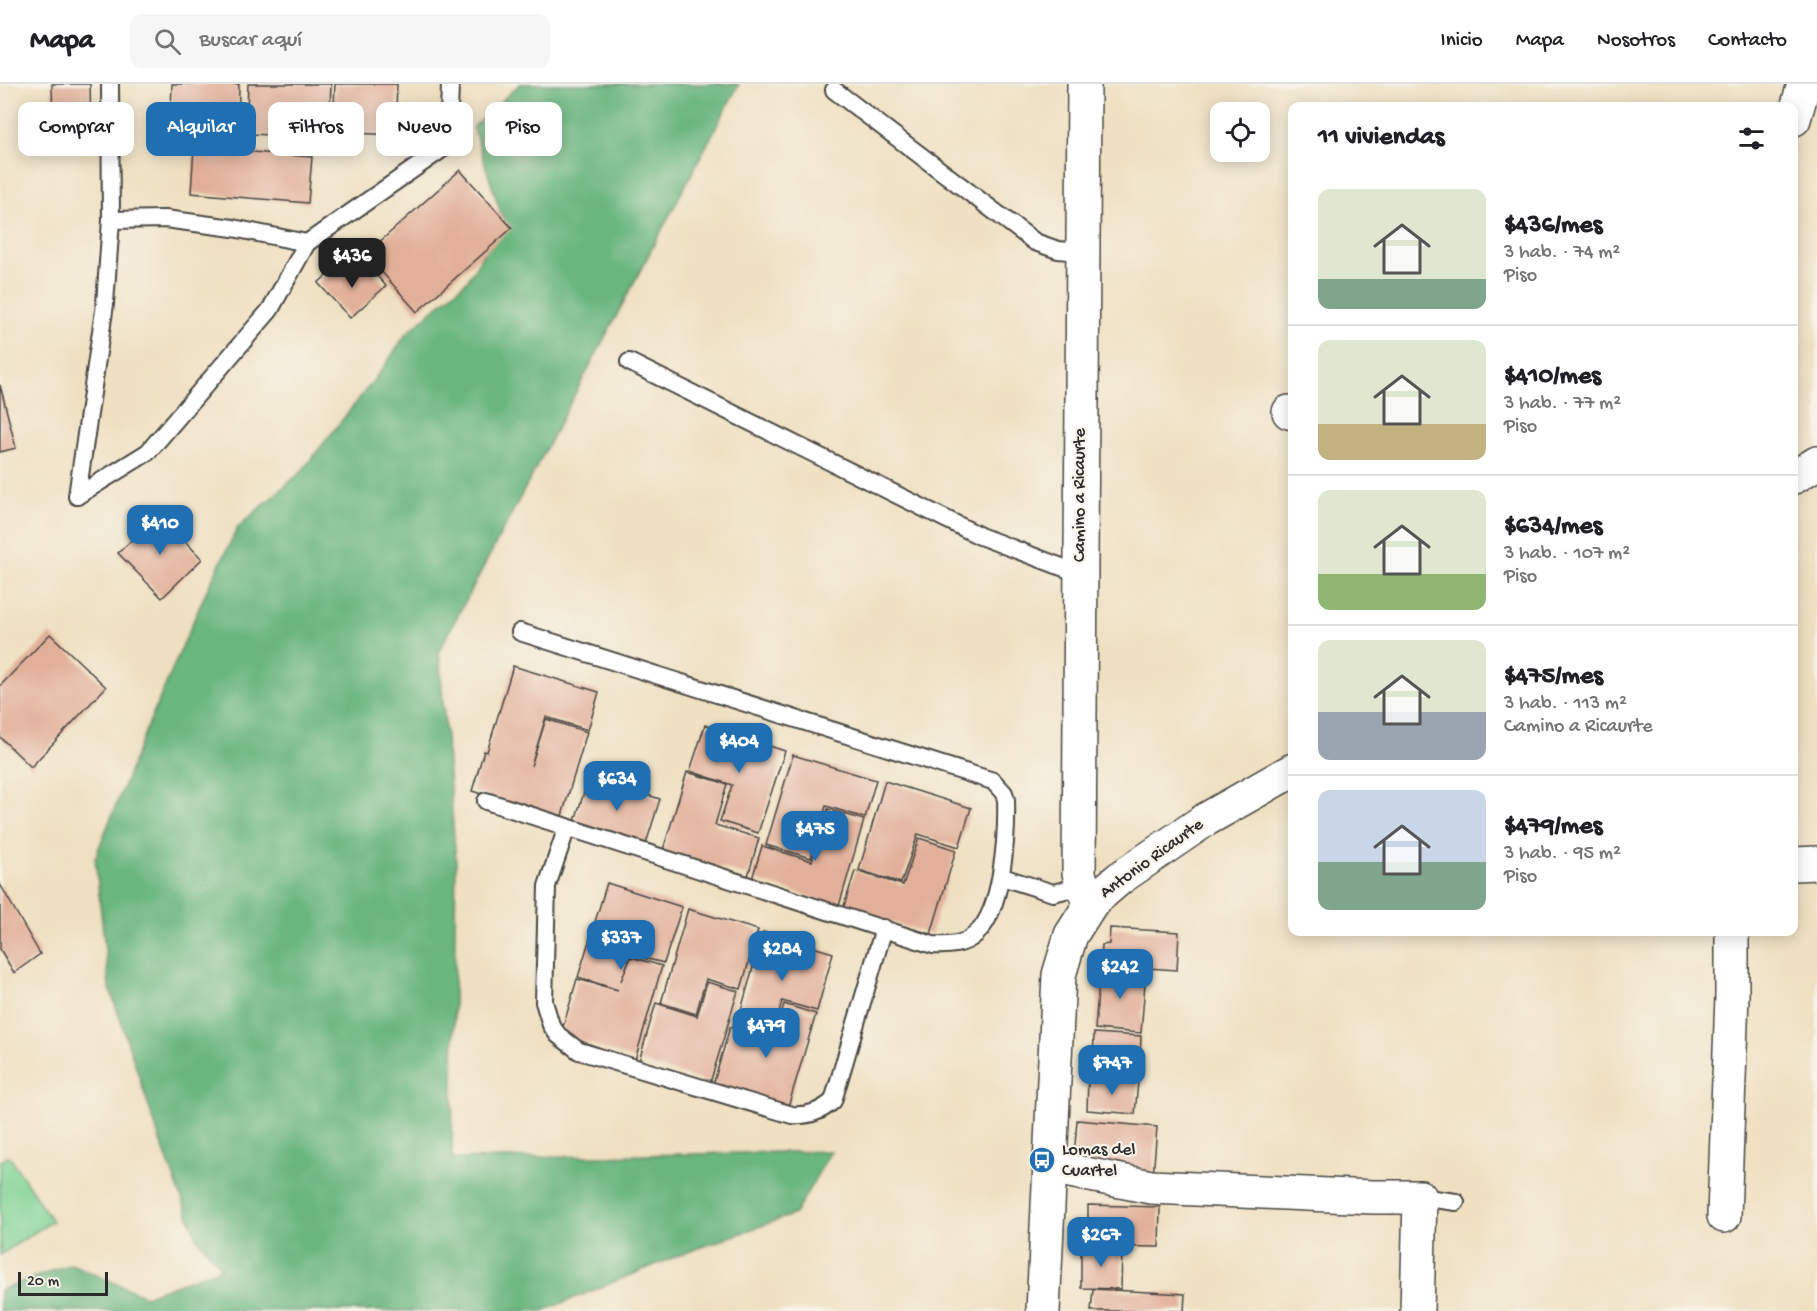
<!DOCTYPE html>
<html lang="es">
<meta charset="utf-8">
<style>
body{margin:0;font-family:"Gochi Hand",sans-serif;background:#f6f6f6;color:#202124;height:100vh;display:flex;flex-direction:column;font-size:22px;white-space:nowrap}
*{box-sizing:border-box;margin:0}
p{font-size:20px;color:#757577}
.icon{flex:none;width:33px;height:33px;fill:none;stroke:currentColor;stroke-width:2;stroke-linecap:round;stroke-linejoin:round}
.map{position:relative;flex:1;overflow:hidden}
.drawer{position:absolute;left:1288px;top:18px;width:510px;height:834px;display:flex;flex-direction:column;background:#fff;border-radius:12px;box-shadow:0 3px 15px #0003}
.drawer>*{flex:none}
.guide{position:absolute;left:18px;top:18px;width:570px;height:54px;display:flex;gap:12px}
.buttons{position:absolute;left:1210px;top:18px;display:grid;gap:12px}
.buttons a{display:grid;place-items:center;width:60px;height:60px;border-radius:12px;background:#fff;box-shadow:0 3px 15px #0003;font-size:30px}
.scale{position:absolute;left:18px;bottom:15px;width:90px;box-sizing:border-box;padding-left:6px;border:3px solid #2b2b2b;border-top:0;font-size:16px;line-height:21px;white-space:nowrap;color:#2b2b2b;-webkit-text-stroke:4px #f7f3e8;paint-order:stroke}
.price{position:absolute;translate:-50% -51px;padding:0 14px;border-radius:12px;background:#1f6fb2;color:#fff;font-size:20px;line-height:39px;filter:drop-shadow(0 2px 3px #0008)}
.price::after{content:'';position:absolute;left:50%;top:36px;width:18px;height:14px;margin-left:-9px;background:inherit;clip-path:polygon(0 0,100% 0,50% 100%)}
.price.selected{background:#222;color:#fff}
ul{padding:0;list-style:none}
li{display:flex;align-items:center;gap:18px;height:150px;padding:0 30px}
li+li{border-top:2px solid #e0e0e0}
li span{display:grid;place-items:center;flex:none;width:168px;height:120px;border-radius:12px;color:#555}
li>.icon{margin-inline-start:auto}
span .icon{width:72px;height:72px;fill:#fffc;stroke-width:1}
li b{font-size:26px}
h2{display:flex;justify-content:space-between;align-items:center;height:72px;padding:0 30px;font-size:26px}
.pill{padding:0 21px;border-radius:12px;background:#fff;box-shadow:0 3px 15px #0003;font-size:21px;line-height:54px}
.pill.selected{background:#1f6fb2;color:#fff}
header{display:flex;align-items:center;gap:36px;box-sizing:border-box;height:84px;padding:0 30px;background:#fff;border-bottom:2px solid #e0e0e0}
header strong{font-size:28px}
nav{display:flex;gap:33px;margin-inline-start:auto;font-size:21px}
.search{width:420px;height:54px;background:#f6f6f6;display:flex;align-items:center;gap:15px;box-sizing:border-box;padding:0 21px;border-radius:12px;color:#757577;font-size:22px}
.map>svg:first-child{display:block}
.green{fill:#82d495;stroke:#568060;stroke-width:1.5}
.forest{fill:#69b67e;stroke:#4a7054;stroke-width:1.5}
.building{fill:#e2b09a}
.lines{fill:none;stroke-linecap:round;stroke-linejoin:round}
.service-casing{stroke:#484642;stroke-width:20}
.minor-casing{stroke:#484642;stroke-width:36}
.secondary-casing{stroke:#484642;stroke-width:36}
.service{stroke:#fff;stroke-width:16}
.minor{stroke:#fff;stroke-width:33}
.secondary{stroke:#fff;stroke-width:33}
.labels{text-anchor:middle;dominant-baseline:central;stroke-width:4.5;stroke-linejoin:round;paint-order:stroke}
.street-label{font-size:18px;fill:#2b2b2b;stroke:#f7f3e8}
.poi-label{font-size:18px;fill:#2b2b2b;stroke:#f7f3e8;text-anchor:start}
</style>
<header>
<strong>Mapa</strong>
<div class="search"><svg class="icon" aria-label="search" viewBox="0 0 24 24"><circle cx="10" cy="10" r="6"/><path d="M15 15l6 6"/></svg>Buscar aquí</div>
<nav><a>Inicio</a><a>Mapa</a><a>Nosotros</a><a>Contacto</a></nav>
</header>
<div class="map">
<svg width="1817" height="1227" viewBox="0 0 1817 1227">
<rect width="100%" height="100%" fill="#f7f3e8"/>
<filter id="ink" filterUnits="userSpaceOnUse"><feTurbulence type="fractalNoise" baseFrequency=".0167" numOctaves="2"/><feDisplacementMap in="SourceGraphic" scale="12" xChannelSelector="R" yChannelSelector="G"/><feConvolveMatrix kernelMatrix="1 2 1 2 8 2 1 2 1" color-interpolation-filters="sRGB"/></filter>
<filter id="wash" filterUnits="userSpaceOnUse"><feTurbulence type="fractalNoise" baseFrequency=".008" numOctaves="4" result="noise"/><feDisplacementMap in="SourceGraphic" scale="24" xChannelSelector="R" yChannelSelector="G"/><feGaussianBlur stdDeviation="1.35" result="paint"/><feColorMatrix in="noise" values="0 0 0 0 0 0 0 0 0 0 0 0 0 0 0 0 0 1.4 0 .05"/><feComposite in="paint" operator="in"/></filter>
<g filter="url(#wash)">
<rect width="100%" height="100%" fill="#efe0c1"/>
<path class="green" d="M9,1072L52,1137L0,1171V1078Z"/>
<path class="forest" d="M520,0H739L439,567L456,777L452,1075L831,1067L795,1130L682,1170L543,1227H0V1206L71,1180L145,1212L221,1184L197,1154L162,1062L109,902L95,774L145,648L206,508L238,443L301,388L384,283L407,249L468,196L503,136L473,43Z"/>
<g id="blocks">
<g class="building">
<path d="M52,0H90L91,43L53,44Z"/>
<path d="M172,0H239L238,57L170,55Z"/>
<path d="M248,0H331L329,53L246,50Z"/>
<path d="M335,0H397L395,51L333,48Z"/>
<path d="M194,63L312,73L308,119L191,109Z"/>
<path d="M460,86L512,144L417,228L366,170Z"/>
<path d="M340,180L354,196L369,183L386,202L350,234L318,199Z"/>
<path d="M0,301L16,364L0,368Z"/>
<path d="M159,430L202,475L162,514L118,469Z"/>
<path d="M50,550L106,603L31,683L0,653V602Z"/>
<path d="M513,582L599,608L588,646L546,633L531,682L546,635L587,648L561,735L472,707L484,667L487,668Z"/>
<path d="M705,641L785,667L758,749L720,737L732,701L690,687Z"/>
<path d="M793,671L876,696L865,734L826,722L811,774L766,761Z"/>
<path d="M687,688L727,700L715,741L759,754L748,792L663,766Z"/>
<path d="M589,692L660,715L645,763L574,740Z"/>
<path d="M885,697L971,724L959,763L918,750L901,799L859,786Z"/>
<path d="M828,725L864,736L839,822L752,795L762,762L812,777Z"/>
<path d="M919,754L956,766L931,850L843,825L855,787L903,801Z"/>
<path d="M607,799L682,823L664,879L631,871L621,897L631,873L662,882L635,976L561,950L577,895L618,906L578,893Z"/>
<path d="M0,800L40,870L14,889L0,865Z"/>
<path d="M688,825L758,846L741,905L706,895L696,930L661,919Z"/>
<path d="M1110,844L1179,848L1177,886L1101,881L1102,861L1109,860Z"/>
<path d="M763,848L833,869L817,927L782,917L772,954L736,944Z"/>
<path d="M1100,883L1146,887L1141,949L1095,945Z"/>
<path d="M707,898L738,907L710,999L639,977L656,919L697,932Z"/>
<path d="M784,920L816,930L788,1023L713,1001L730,943L774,956Z"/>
<path d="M1094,949L1141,952L1139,995L1086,992V979H1093Z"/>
<path d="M1088,994L1138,998L1135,1030L1087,1026Z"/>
<path d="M1077,1036L1157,1043L1153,1093L1073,1086Z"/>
<path d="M1088,1121L1160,1123L1159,1163L1088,1162Z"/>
<path d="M1081,1164L1122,1165L1121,1205L1081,1204Z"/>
<path d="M1093,1205L1185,1210L1184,1227H1091Z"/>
</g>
</g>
</g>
<g filter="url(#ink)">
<use href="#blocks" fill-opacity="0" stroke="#484642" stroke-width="1.5"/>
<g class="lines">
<defs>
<g id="service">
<path d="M834,6L1035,158L1058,166L1082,168"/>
<path d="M111,136L165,135L233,144L307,159"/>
<path d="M629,278L980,452L1080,490"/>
<path d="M77,412L148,368L270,226L307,159L448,61L450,0"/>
<path d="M77,412L105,220L111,136L110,0"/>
<path d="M486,717L933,861C949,862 964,861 976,850C1003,826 1007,750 1006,716L1004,709L993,697L520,548"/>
<path d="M567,743L547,802L544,918L551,941L558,951L579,967L792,1031C809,1032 820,1028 833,1017L884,844"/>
<path d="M1002,793L1053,809L1082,802"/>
<path d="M1420,1113L1456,1118"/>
</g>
<g id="minor">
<path d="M1084,0L1079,789L1084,807L1092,818"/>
<path d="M1794,35L1804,0"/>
<path d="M1289,328L1293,329"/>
<path d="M1794,780L1817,779"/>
<path d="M1050,1083L1151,1103L1373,1113H1420L1417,1227"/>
<path d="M1724,1132L1732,912V848"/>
</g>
<g id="secondary">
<path d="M1794,393L1817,379"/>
<path d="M1043,1227L1059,891L1071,851L1092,818L1120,794L1205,736L1293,686"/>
</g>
</defs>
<use href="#service" class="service-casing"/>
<use href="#minor" class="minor-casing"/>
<use href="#secondary" class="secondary-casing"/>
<use href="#service" class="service"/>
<use href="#minor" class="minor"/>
<use href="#secondary" class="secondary"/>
</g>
</g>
<defs>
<symbol id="bus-disc" viewBox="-11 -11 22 22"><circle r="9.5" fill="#1f6fb2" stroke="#f7f3e8"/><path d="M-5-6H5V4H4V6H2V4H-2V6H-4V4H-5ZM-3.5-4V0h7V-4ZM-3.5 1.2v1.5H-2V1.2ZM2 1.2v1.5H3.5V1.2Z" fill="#fff"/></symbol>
</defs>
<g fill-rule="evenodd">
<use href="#bus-disc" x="1027" y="1061" width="30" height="30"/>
</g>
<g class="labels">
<g class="street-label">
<text transform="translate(1080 411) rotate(-90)">Camino a Ricaurte</text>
<text transform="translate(1152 775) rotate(-36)">Antonio Ricaurte</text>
</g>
<g class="poi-label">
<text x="1062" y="1066">Lomas del<tspan x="1062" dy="21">Cuartel</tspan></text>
</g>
</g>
</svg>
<div class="buttons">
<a><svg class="icon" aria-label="locate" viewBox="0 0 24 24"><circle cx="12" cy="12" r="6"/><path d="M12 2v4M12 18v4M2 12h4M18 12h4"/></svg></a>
</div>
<div class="scale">20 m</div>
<b class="price selected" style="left:352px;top:205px">$436</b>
<b class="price" style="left:160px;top:472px">$410</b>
<b class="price" style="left:739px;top:690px">$404</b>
<b class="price" style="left:617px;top:728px">$634</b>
<b class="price" style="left:815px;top:778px">$475</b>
<b class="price" style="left:621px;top:887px">$337</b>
<b class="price" style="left:782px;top:898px">$284</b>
<b class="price" style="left:1120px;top:916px">$242</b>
<b class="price" style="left:766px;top:975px">$479</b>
<b class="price" style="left:1112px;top:1012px">$747</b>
<b class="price" style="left:1101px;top:1184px">$267</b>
<div class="guide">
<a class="pill">Comprar</a>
<a class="pill selected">Alquilar</a>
<a class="pill">Filtros</a>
<a class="pill">Nuevo</a>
<a class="pill">Piso</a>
</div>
<section class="drawer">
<h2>11 viviendas<svg class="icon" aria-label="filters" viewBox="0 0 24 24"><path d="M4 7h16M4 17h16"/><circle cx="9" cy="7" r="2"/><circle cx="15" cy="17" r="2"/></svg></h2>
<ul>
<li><span style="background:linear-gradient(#dfe7d0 75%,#7fa58c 0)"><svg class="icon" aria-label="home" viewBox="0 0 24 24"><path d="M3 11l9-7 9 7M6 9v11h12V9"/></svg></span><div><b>$436/mes</b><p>3 hab. · 74 m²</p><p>Piso</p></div></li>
<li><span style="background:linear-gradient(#dfe7d0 70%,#c2b280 0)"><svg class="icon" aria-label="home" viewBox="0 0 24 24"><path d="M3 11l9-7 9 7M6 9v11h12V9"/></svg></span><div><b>$410/mes</b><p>3 hab. · 77 m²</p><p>Piso</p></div></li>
<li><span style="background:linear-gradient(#dfe7d0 70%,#8fb573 0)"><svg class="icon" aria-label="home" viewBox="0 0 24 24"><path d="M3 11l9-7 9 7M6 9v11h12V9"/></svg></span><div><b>$634/mes</b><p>3 hab. · 107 m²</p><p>Piso</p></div></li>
<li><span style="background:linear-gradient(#dfe7d0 60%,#9aa5b1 0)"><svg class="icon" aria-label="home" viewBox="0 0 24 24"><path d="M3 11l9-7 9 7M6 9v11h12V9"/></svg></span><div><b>$475/mes</b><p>3 hab. · 113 m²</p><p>Camino a Ricaurte</p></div></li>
<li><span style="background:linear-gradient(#c9d6e8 60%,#7fa58c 0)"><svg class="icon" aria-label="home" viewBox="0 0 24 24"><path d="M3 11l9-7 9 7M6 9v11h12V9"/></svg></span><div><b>$479/mes</b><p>3 hab. · 95 m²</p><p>Piso</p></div></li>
</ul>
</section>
</div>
